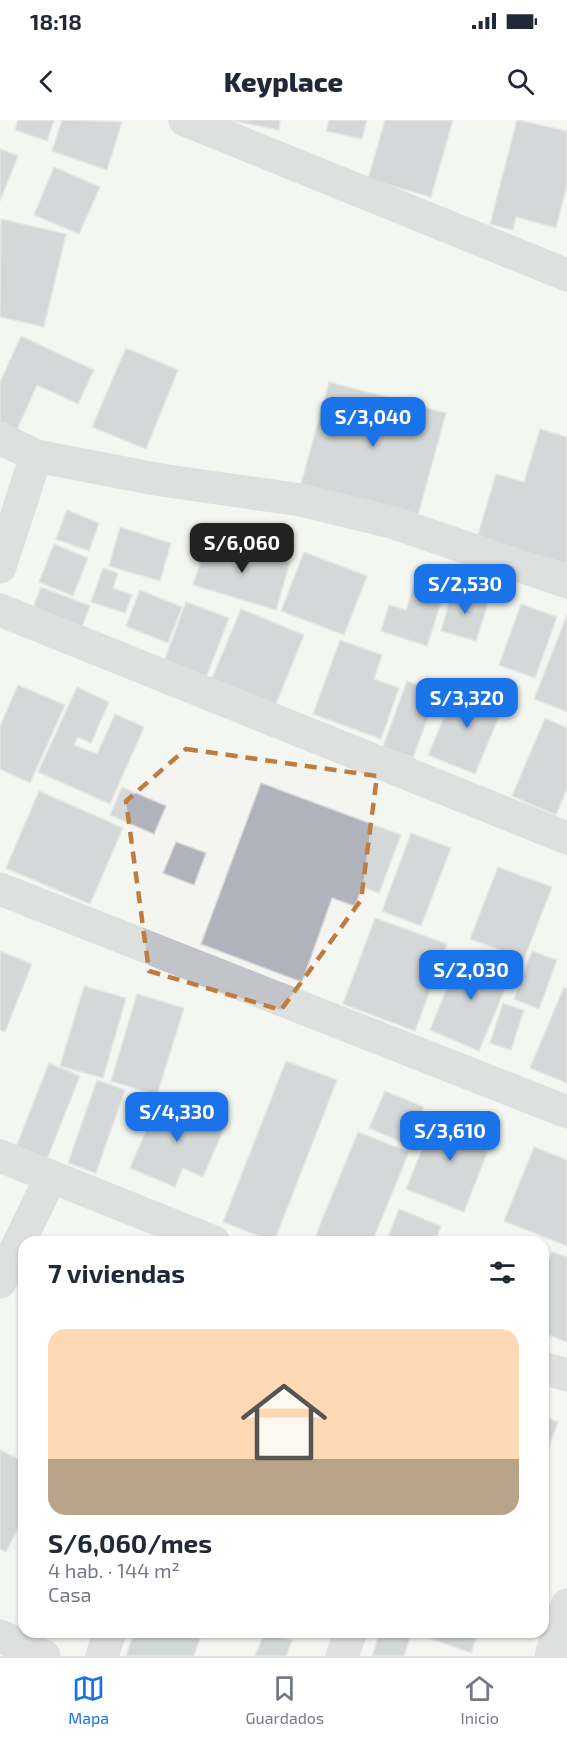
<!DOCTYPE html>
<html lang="es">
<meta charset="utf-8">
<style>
body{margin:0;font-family:"Exo 2",sans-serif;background:#f6f6f7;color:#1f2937;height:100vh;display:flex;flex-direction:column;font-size:22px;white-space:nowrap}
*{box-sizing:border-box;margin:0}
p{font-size:20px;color:#747a83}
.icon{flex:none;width:33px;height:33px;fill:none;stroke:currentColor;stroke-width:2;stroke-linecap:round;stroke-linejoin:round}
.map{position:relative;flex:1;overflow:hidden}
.details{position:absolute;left:18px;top:1116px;width:531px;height:402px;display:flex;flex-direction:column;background:#fff;border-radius:18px;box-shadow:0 2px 4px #0004}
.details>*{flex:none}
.price{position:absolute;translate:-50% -51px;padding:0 14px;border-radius:12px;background:#1a73e8;color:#fff;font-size:20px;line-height:39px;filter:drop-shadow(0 2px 3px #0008)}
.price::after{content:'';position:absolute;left:50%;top:36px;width:18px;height:14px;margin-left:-9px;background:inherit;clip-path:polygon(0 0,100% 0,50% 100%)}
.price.current{background:#222;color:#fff}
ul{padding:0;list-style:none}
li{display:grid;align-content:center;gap:12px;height:318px;padding:0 30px}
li+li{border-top:2px solid #e0e1e3}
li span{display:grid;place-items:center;height:186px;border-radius:18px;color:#555}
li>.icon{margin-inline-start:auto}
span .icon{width:108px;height:108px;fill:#fffc;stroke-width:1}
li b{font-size:26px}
h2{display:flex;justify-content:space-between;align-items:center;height:72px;padding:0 30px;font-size:26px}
.status{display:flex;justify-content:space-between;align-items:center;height:42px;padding:0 30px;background:#fff;direction:ltr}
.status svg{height:16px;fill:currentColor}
header{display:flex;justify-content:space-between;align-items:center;height:78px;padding:0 30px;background:#fff;font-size:27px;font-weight:800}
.tabs{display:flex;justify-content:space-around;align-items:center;height:84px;border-top:2px solid #e0e1e3;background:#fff;font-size:16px;color:#747a83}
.tabs a{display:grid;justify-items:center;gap:3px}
.tabs .current{color:#1a73e8}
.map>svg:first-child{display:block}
.building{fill:#b0b3bb;stroke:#d6d6d4;stroke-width:1.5}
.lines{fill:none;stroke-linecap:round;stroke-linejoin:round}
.minor{stroke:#c3c4c9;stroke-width:33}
.marked{fill:none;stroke:#c07c3e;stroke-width:4.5;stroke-dasharray:12 8;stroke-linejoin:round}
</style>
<div class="status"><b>18:18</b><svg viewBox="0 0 49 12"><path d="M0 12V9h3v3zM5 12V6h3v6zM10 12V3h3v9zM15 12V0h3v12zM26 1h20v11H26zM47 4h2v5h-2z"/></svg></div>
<header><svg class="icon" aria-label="back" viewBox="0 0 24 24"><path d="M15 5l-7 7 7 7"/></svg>Keyplace<svg class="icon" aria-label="search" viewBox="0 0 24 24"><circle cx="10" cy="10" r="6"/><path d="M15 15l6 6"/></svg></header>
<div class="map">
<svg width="567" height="1536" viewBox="0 0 567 1536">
<rect width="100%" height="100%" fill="#f4f5f1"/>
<g class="building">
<path d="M18,0H54L47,21L15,10Z"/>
<path d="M62,0L122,2L107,50L52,31Z"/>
<path d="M229,0H280L279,10Z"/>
<path d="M329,0H367L362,19L326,11Z"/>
<path d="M385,0H453L431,77L368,59Z"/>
<path d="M517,0L567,11V65L556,108L516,97L513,110L490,104Z"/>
<path d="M0,29L18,36L0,81Z"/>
<path d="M54,47L100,67L79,114L34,95Z"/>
<path d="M1,99L66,114L44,207L0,197Z"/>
<path d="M21,216L94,250L78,284L37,265L16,312L0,305V262Z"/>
<path d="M126,228L178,250L146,329L92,307Z"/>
<path d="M329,262L446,293L418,395L301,364Z"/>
<path d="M540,309L567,317V444L477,418L496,354L524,362Z"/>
<path d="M67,390L99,403L89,431L56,419Z"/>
<path d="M120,407L171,423L160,461L109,446Z"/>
<path d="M208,418L290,442L276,490L193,465Z"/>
<path d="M54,424L88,438L73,476L39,462Z"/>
<path d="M304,432L367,456L344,515L281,491Z"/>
<path d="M103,448L118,453L113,468L132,475L125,493L91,482Z"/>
<path d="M419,449L449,458L427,526L381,511L389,485L406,490Z"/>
<path d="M41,467L90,486L78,517L29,498Z"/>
<path d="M453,469L489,480L476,521L441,511Z"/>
<path d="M140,470L182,487L168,523L126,506Z"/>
<path d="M186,482L229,498L202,568L160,552Z"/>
<path d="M521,484L557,497L535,558L499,545Z"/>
<path d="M241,489L304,515L274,589L210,563Z"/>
<path d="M567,495V592L534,579Z"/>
<path d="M340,520L382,535L374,559L399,568L381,619L313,594Z"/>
<path d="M407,561L437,572L413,638L383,627Z"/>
<path d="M459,563L505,582L475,654L428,635Z"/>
<path d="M18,565L65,585L30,663L0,649V606Z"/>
<path d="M77,567L109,582L91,623L78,617L74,625L97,634L115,594L144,607L110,684L38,652Z"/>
<path d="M545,598L567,608V669L556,695L512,676Z"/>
<path d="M261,663L401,715L379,773L362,767L355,786L332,778L302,862L201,824Z"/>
<path d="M122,667L166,686L154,714L110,695Z"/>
<path d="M39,671L123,708L90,784L6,748Z"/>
<path d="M411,713L451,728L421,806L382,791Z"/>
<path d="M176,722L206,733L194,765L163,753Z"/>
<path d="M498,747L552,767L524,839L470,819Z"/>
<path d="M375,798L447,824L415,911L343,884Z"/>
<path d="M0,831L32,844L5,912L0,910Z"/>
<path d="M462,831L512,852L479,931L430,910Z"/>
<path d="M532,831L557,840L539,889L514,879Z"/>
<path d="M84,866L126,878L103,958L60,946Z"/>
<path d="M564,867L567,869V963L530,948Z"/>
<path d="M137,874L184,888L157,975L111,961Z"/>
<path d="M503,883L524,890L511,930L490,923Z"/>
<path d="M286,941L337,960L274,1122L223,1102Z"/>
<path d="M49,943L80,956L47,1039L16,1027Z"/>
<path d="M97,960L125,970L96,1053L68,1043Z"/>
<path d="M385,971L424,987L408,1025L369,1008Z"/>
<path d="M161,976L226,1004L203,1057L183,1048L175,1067L130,1048Z"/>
<path d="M437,993L494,1015L464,1092L406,1069Z"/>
<path d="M358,1012L409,1032L372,1122H313Z"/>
<path d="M534,1027L567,1040V1126L504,1101Z"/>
<path d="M399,1089L441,1106L435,1122H386Z"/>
<path d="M552,1132L567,1137V1222L543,1213V1155Z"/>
<path d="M543,1296L558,1302L543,1343Z"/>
<path d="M0,1330L24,1342V1396L6,1432L0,1429Z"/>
<path d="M134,1512H202L194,1536H126Z"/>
<path d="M265,1512L292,1520L286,1536H255Z"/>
<path d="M380,1512H392L410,1518L404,1536H372Z"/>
<path d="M412,1512H478L471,1533Z"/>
</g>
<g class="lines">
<g class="minor">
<path d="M185,0L567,155"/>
<path d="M0,318L36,336L161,360L301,380L391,402L567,462"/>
<path d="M0,447L36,336"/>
<path d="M0,490L567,718"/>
<path d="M0,769L567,992"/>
<path d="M0,1036L214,1122"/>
<path d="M0,1162L51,1057"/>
<path d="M543,1248L567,1255"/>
<path d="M0,1516L44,1536"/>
<path d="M102,1536L110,1512"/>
<path d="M342,1536L351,1512"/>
<path d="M551,1536L567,1485"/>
</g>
</g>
<path d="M0 0H567V1536H0ZM186,629L377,656L361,780L281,890L149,851L126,681Z" fill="#f4f5f1" fill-opacity=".55" fill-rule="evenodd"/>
<path class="marked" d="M186,629L377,656L361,780L281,890L149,851L126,681Z"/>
</svg>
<b class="price" style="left:373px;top:328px">S/3,040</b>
<b class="price current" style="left:242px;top:454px">S/6,060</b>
<b class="price" style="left:465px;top:495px">S/2,530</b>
<b class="price" style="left:467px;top:609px">S/3,320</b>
<b class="price" style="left:471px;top:881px">S/2,030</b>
<b class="price" style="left:177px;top:1023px">S/4,330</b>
<b class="price" style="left:450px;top:1042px">S/3,610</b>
<section class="details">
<h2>7 viviendas<svg class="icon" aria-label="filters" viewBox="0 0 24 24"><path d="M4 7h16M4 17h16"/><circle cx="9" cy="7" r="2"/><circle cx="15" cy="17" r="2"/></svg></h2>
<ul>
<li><span style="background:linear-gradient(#ffd9b3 70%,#b9a48a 0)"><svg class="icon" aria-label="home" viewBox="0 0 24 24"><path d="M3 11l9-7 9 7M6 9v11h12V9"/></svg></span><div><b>S/6,060/mes</b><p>4 hab. · 144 m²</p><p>Casa</p></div></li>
</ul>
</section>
</div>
<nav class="tabs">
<a class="current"><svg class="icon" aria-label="map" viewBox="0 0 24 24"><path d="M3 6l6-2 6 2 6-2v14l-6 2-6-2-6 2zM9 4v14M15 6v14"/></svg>Mapa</a>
<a><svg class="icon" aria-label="saved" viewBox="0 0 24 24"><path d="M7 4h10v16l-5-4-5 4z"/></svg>Guardados</a>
<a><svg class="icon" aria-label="home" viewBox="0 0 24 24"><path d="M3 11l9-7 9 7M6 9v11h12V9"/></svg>Inicio</a>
</nav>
